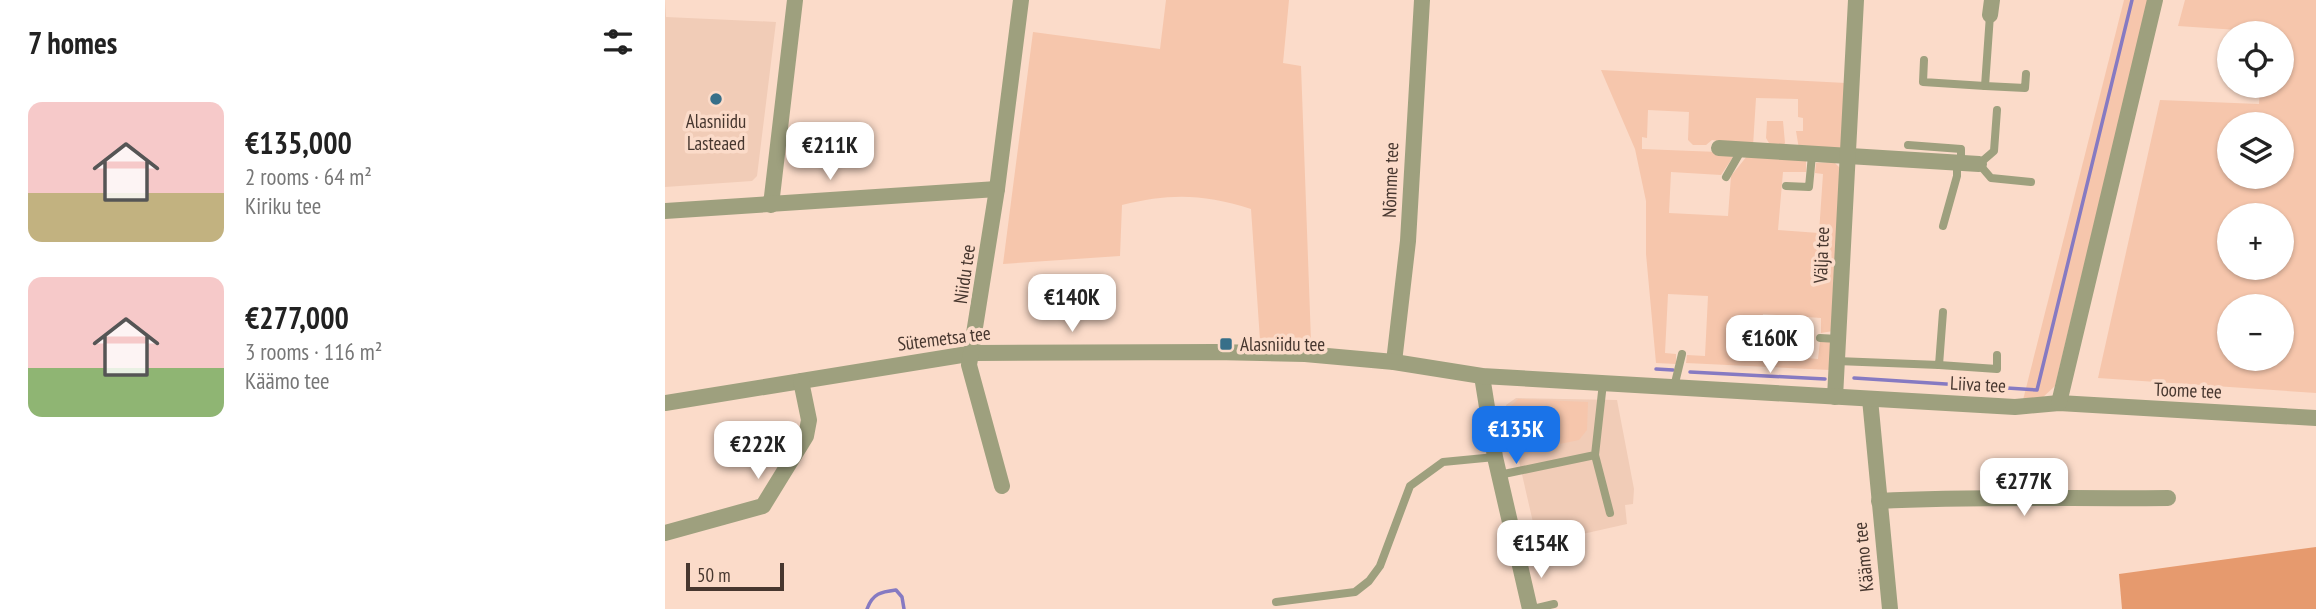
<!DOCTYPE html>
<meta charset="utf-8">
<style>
body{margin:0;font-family:"PT Sans Narrow",sans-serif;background:#f2f2f2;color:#222;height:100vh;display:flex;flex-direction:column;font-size:26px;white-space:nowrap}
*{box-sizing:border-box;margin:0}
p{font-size:23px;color:#767676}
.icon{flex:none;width:38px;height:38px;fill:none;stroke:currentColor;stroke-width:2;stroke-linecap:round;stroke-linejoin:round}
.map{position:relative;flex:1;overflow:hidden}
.sheet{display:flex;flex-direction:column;background:#fff;width:665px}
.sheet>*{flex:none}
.tools{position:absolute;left:1552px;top:21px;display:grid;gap:14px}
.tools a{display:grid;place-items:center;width:77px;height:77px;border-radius:50%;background:#fff;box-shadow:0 2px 5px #0004;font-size:35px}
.scale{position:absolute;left:21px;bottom:18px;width:98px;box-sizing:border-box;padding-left:7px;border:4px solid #47372f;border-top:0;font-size:19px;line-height:24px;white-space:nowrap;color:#47372f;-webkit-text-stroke:5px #fbdbc9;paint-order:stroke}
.price{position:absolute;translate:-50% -60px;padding:0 16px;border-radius:14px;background:#fff;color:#222;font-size:23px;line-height:46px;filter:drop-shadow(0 2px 4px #0008)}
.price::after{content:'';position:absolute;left:50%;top:42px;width:21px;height:16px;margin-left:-10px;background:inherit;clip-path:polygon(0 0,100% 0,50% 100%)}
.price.on{background:#1a73e8;color:#fff}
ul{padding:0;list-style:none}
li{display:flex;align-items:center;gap:21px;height:175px;padding:0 28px}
li span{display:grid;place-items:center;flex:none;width:196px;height:140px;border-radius:14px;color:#555}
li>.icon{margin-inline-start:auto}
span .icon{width:84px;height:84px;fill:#fffc;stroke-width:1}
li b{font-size:30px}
h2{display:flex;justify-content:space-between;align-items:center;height:84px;padding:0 28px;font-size:30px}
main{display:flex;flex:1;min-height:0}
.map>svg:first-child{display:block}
.built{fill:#f1ccb7}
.green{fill:#f6c6ac;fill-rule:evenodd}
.forest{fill:#e69a6e}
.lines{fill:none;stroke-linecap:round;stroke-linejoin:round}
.stream{stroke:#867ac2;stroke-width:3.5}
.lane{stroke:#9ea07e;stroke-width:8}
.street{stroke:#9ea07e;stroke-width:16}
.poi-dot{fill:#376f89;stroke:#fbdbc9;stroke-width:2.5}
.labels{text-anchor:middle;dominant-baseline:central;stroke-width:7;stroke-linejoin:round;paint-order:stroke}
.poi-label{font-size:19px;fill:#47372f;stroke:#fbdbc9}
.street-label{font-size:19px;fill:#47372f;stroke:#fbdbc9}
</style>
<main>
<section class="sheet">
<h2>7 homes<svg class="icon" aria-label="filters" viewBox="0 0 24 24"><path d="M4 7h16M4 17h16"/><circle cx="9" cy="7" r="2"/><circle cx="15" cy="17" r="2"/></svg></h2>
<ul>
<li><span style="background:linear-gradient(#f6c9c9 65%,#c2b280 0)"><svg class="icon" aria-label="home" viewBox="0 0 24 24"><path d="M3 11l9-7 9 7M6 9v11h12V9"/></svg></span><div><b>€135,000</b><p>2 rooms · 64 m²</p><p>Kiriku tee</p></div></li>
<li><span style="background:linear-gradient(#f6c9c9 65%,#8fb573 0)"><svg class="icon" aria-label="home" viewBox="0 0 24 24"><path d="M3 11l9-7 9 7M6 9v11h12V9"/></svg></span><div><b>€277,000</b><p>3 rooms · 116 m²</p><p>Käämo tee</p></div></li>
</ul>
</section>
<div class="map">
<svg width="1651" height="609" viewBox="0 0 1651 609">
<rect width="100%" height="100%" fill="#fbdbc9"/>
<g class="built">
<path d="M0,0L1,17L111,22L92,176L87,181L0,187Z"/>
<path d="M851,398L952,400L969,489L968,504L960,505L962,524L873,544L841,405Z"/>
</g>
<g class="green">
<path d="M501,0H624L618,63L636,66L646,341L595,340L586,209C538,194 506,193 457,205L455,256L338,264L368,32L495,49Z"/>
<path d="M1459,0H1483L1390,386L1376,399L1358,400Z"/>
<path d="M1520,0H1651V393L1433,378L1495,100L1594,104L1595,86H1617V33L1513,26ZM1564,124H1617V177H1564ZM1617,215V268H1564V215ZM1617,306V359H1564V306Z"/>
<path d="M936,70L1181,83L1179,146L1174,152L1134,149L1131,131H1138V118L1133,117V99L1091,98L1088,146L1047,140L1041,145H1028L1023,140L1024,112L983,110L982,138L977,137V149L1053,152L1068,157L1056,175L1006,172L1004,213L1063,216L1066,176L1082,156L1141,160V172H1118L1113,230L1154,233L1158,174L1150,173L1151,163L1169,162L1176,169L1168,331L1156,333V318L1098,314L1095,354L1153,359L1155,341L1166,342L1165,370L1021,363L1022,355L1040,356L1043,296L1003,294L1000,353L1011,354V364L991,363L981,254V201L970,149Z"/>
<path d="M1102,121H1118L1120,143L1116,149L1107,148L1101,138Z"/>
<path d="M853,399L923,402L922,430L914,440L856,452L845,407Z"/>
</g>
<path class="forest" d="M1651,547V609H1457L1454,574Z"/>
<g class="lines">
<g class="stream">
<path d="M991,369L1008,370"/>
<path d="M1025,372L1160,379"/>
<path d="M1189,378L1372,390L1467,0"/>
<path d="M202,609C208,593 216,592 231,590L237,597L239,609"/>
</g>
<g class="lane">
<path d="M1325,15L1320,86L1360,88L1361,74"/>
<path d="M1259,60L1258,82L1320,86"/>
<path d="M1332,110L1329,151L1314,164L1326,178L1366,182"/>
<path d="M1243,145L1296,149V163"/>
<path d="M1061,177L1076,151"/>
<path d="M1121,186L1144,187L1147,155"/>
<path d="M1278,226L1292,176V162"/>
<path d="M1155,338L1173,339"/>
<path d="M1172,361L1274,365L1278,312"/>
<path d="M1274,365L1332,369V355"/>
<path d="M1009,387L1017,354"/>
<path d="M930,455L945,513"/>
<path d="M834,475L930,455L938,383"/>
<path d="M611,602L690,592L704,581L715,566L745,486L778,462L830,457"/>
<path d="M868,609L889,604"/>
</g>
<g class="street">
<path d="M1325,15L1327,0"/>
<path d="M1054,148L1314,164"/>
<path d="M106,205L130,0"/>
<path d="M0,211L332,189"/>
<path d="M729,362L743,241L757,0"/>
<path d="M817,376L830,457L865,609"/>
<path d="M1170,397L1191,0"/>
<path d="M1205,399L1225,609"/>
<path d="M0,403L309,353L550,352L640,354L729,362L817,376L1143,395L1350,407L1394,403L1651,418"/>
<path d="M1394,403L1490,0"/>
<path d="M337,486L304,365L332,189L356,0"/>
<path d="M1214,501C1310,496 1406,499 1503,498"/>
<path d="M0,533L98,506L141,436L144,420L136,381"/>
</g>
</g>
<g class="poi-dot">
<circle cx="51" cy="99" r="7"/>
<rect x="554" y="337" width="14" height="14" rx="3.5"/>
</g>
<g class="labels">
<g class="poi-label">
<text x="51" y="121">Alasniidu<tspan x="51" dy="22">Lasteaed</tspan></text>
<text x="575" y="344" text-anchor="start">Alasniidu tee</text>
</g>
<g class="street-label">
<text transform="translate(725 180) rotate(-88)">Nõmme tee</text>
<text transform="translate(1156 255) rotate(-88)">Välja tee</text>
<text transform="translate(299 274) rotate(-82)">Niidu tee</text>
<text transform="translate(279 338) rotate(-7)">Sütemetsa tee</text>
<text transform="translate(1313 384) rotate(3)">Liiva tee</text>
<text transform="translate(1523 390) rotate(2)">Toome tee</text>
<text transform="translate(1198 557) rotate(-96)">Käämo tee</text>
</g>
</g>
</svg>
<div class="tools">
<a><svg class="icon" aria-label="locate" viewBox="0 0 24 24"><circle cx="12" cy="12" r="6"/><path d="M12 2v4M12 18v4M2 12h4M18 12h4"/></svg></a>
<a><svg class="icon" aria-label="layers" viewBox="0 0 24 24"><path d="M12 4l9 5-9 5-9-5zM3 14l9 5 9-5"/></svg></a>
<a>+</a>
<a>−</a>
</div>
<div class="scale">50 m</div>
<b class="price" style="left:165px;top:182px">€211K</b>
<b class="price" style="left:407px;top:334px">€140K</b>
<b class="price" style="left:1105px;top:375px">€160K</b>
<b class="price on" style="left:851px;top:466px">€135K</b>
<b class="price" style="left:93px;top:481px">€222K</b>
<b class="price" style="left:1359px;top:518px">€277K</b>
<b class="price" style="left:876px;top:580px">€154K</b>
</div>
</main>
